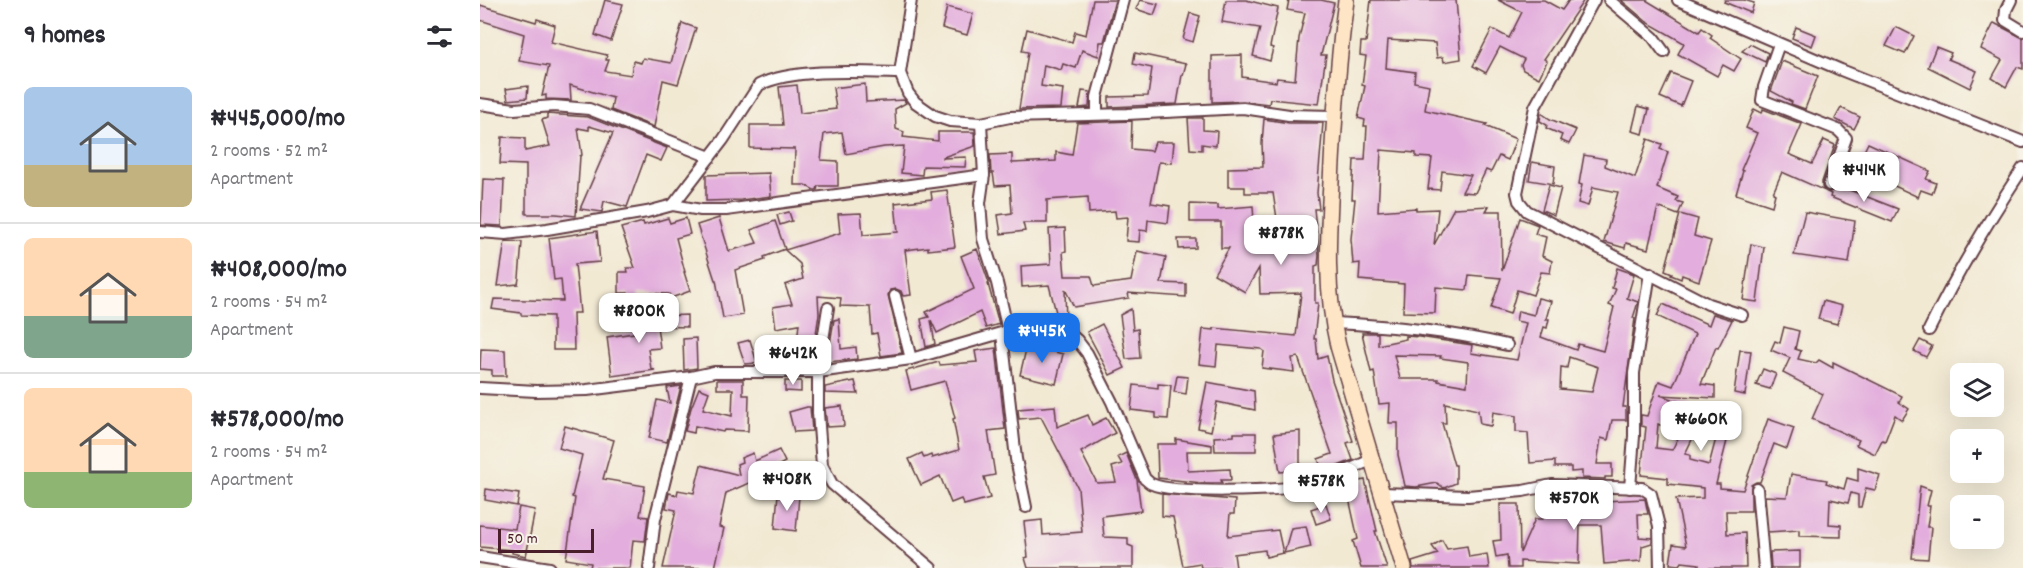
<!DOCTYPE html>
<meta charset="utf-8">
<style>
body{margin:0;font-family:Dekko,sans-serif;background:#f7f7f7;color:#2b2b33;height:100vh;display:flex;flex-direction:column;font-size:22px;white-space:nowrap}
*{box-sizing:border-box;margin:0}
p{font-size:20px;color:#7c7c81}
.icon{flex:none;width:33px;height:33px;fill:none;stroke:currentColor;stroke-width:2;stroke-linecap:round;stroke-linejoin:round}
.map{position:relative;flex:1;overflow:hidden}
.panel{display:flex;flex-direction:column;background:#fff;width:480px}
.panel>*{flex:none}
.tools{position:absolute;left:1470px;top:363px;display:grid;gap:12px}
.tools a{display:grid;place-items:center;width:54px;height:54px;border-radius:9px;background:#fff;box-shadow:0 6px 24px #0002;font-size:30px}
.scale{position:absolute;left:18px;bottom:15px;width:96px;box-sizing:border-box;padding-left:6px;border:3px solid #4a1f2b;border-top:0;font-size:16px;line-height:21px;white-space:nowrap;color:#4a1f2b;-webkit-text-stroke:4px #f7f3e8;paint-order:stroke}
.price{position:absolute;translate:-50% -51px;padding:0 14px;border-radius:12px;background:#fff;color:#222;font-size:20px;line-height:39px;filter:drop-shadow(0 2px 3px #0008)}
.price::after{content:'';position:absolute;left:50%;top:36px;width:18px;height:14px;margin-left:-9px;background:inherit;clip-path:polygon(0 0,100% 0,50% 100%)}
.price.on{background:#1a73e8;color:#fff}
ul{padding:0;list-style:none}
li{display:flex;align-items:center;gap:18px;height:150px;padding:0 24px}
li+li{border-top:2px solid #e1e1e2}
li span{display:grid;place-items:center;flex:none;width:168px;height:120px;border-radius:9px;color:#555}
li>.icon{margin-inline-start:auto}
span .icon{width:72px;height:72px;fill:#fffc;stroke-width:1}
li b{font-size:26px}
h2{display:flex;justify-content:space-between;align-items:center;height:72px;padding:0 24px;font-size:26px}
main{display:flex;flex:1;min-height:0}
.map>svg:first-child{display:block}
.building{fill:#e3aedd;fill-rule:evenodd}
.lines{fill:none;stroke-linecap:round;stroke-linejoin:round}
.street-casing{stroke:#633d44;stroke-width:14}
.secondary-casing{stroke:#633d44;stroke-width:18}
.street{stroke:#fff;stroke-width:10}
.secondary{stroke:#fde5c5;stroke-width:15}
</style>
<main>
<section class="panel">
<h2>9 homes<svg class="icon" aria-label="filters" viewBox="0 0 24 24"><path d="M4 7h16M4 17h16"/><circle cx="9" cy="7" r="2"/><circle cx="15" cy="17" r="2"/></svg></h2>
<ul>
<li><span style="background:linear-gradient(#a9c7e8 65%,#c2b280 0)"><svg class="icon" aria-label="home" viewBox="0 0 24 24"><path d="M3 11l9-7 9 7M6 9v11h12V9"/></svg></span><div><b>₦445,000/mo</b><p>2 rooms · 52 m²</p><p>Apartment</p></div></li>
<li><span style="background:linear-gradient(#ffd9b3 65%,#7fa58c 0)"><svg class="icon" aria-label="home" viewBox="0 0 24 24"><path d="M3 11l9-7 9 7M6 9v11h12V9"/></svg></span><div><b>₦408,000/mo</b><p>2 rooms · 54 m²</p><p>Apartment</p></div></li>
<li><span style="background:linear-gradient(#ffd9b3 70%,#8fb573 0)"><svg class="icon" aria-label="home" viewBox="0 0 24 24"><path d="M3 11l9-7 9 7M6 9v11h12V9"/></svg></span><div><b>₦578,000/mo</b><p>2 rooms · 54 m²</p><p>Apartment</p></div></li>
</ul>
</section>
<div class="map">
<svg width="1543" height="568" viewBox="0 0 1543 568">
<rect width="100%" height="100%" fill="#f7f3e8"/>
<filter id="ink" filterUnits="userSpaceOnUse"><feTurbulence type="fractalNoise" baseFrequency=".0167" numOctaves="2"/><feDisplacementMap in="SourceGraphic" scale="12" xChannelSelector="R" yChannelSelector="G"/><feConvolveMatrix kernelMatrix="1 2 1 2 8 2 1 2 1" color-interpolation-filters="sRGB"/></filter>
<filter id="wash" filterUnits="userSpaceOnUse"><feTurbulence type="fractalNoise" baseFrequency=".008" numOctaves="4" result="noise"/><feDisplacementMap in="SourceGraphic" scale="24" xChannelSelector="R" yChannelSelector="G"/><feGaussianBlur stdDeviation="1.35" result="paint"/><feColorMatrix in="noise" values="0 0 0 0 0 0 0 0 0 0 0 0 0 0 0 0 0 1.4 0 .05"/><feComposite in="paint" operator="in"/></filter>
<g filter="url(#wash)">
<rect width="100%" height="100%" fill="#f2e9d3"/>
<g id="blocks">
<g class="building">
<path d="M125,0L143,4L131,41L115,35Z"/>
<path d="M613,0H635L624,42H620L618,56L602,50L596,68L583,64L581,70L564,65L561,86L583,89L581,108L539,109L548,52L542,51L547,29L592,42L595,32L606,35Z"/>
<path d="M660,0L678,4L674,15L656,9Z"/>
<path d="M746,0H766L798,8L790,47L793,48L790,61L773,56L780,28L742,22Z"/>
<path d="M809,0H841L854,3L841,55H846L839,104L790,99L789,104L763,101L732,102V56L762,55V77L796,82L797,78L815,80L819,38L825,13L807,10Z"/>
<path d="M891,0H976L981,59L964,62L963,57L957,58L955,43L908,40L906,68L935,72L934,82L949,85L945,110L1007,124L1005,126L1036,139L1028,160L1019,156L1011,172L1006,170L995,193L982,192L991,175L962,171L960,190L948,189L952,158L936,157V153L901,150L898,211L936,208V210L958,209L954,245L974,208L1009,206L1006,211H1021L1022,271L1040,218L1058,225L1055,234L1066,237L1062,256L1072,261L1070,273L1061,272L1053,295L1037,290L1030,314L1011,308L1021,278L989,275L987,290L956,287L955,313L923,312L924,284L879,280L880,263L873,264L871,239L875,199H872L874,160H885L887,126H884L885,120L878,118L885,86L882,85L886,56L880,55L881,42H886Z"/>
<path d="M1018,0H1064L1082,10L1089,0H1104L1064,59L1067,61L1059,78L1043,70L1041,65L1044,59L1020,47L1006,73L993,66L1012,29L1029,38L1042,12Z"/>
<path d="M1141,0H1166L1219,32L1222,28L1232,35L1230,38L1261,59L1254,71L1243,65L1237,76L1198,54L1204,43L1167,22Z"/>
<path d="M1245,0H1264L1274,3L1271,13L1244,2Z"/>
<path d="M0,5L56,22L57,19L75,25L71,42L127,55L126,60H129L125,71L151,75L153,61L161,63L163,58L191,63L202,23L216,28L198,84L183,80L174,127L131,110L133,98L90,85L91,100L66,99V95L62,96L69,66L39,61L44,34L0,20Z"/>
<path d="M467,7L493,14L487,35L462,28Z"/>
<path d="M710,13L720,16L713,42L703,39Z"/>
<path d="M1514,23L1543,38V69L1537,67L1526,87L1512,78L1522,60L1501,49Z"/>
<path d="M1316,27L1336,35L1332,46L1312,38Z"/>
<path d="M1416,27L1434,36L1425,54L1406,46Z"/>
<path d="M1270,44L1288,53L1285,62L1262,51Z"/>
<path d="M1456,47L1471,53L1468,59L1497,71L1490,88L1448,67Z"/>
<path d="M655,53L706,64L703,75H702L697,104L629,107V97L668,96L672,68L653,64Z"/>
<path d="M1302,61L1338,76L1325,109L1311,104L1312,102L1291,91Z"/>
<path d="M1191,73L1211,81L1201,106L1180,97Z"/>
<path d="M385,84L386,102L424,100L426,103L415,109L416,129L424,132L423,137L458,141V132H494L495,146L463,157V158L486,157L485,167L443,166L442,175L421,173L424,146L404,147L366,154L362,132L344,134L341,160L358,161V186H338L337,190H334L325,185H314L315,149L270,148V125H303L299,87L317,85L320,113L356,109L353,88Z"/>
<path d="M48,86L47,98L28,100L26,89Z"/>
<path d="M602,91L610,92L609,107L599,108Z"/>
<path d="M1158,106L1169,109L1163,134L1152,131Z"/>
<path d="M1361,108L1380,117L1374,129L1355,119Z"/>
<path d="M1274,109L1282,113L1283,109L1322,124L1309,154L1332,164L1344,140L1355,145L1342,182V187L1345,191L1302,172L1293,193L1295,194L1292,206L1256,194L1263,171L1261,170L1277,133L1266,128Z"/>
<path d="M1061,113L1070,119L1096,130L1089,144L1080,140L1082,135L1066,128L1067,125L1060,121Z"/>
<path d="M67,114L108,117L187,148L181,161L166,155L147,207L124,201L122,212L100,209L133,133L109,126V130L98,128L102,155L100,156L96,216L76,214H46V165L20,164L22,137L45,138V151L70,146L62,120L67,118Z"/>
<path d="M708,118H723V130L737,131L736,146L722,144V150L710,149Z"/>
<path d="M784,119L809,123H843L837,193L839,209H834L839,255L838,265L835,266V303H838L834,339H836L838,359L847,356L852,380L873,441L867,443L873,460L843,472L838,459L852,454L818,357L812,358L814,372L782,368L784,351L781,349L738,345L736,366L719,364L723,329L734,330V328L816,336L821,293L780,294L779,268L765,292L734,274L749,248H741V222H710V204L738,205V209L773,206L774,222L767,223V245L789,247L787,226L798,225L793,193H765V187H748V168L783,167L782,143Z"/>
<path d="M652,121L651,149L672,151L675,142H694L692,163L679,162L671,203L690,206L688,223L668,220L667,231L660,230L659,242L646,241L648,217L636,218L635,211L609,213L608,197L567,200V223H543L545,231L521,234L518,215L532,213L530,185L515,186L513,173H511L510,155L532,154V163L576,161V152L592,155L597,123Z"/>
<path d="M1168,139L1182,144L1180,149L1188,152L1177,188L1198,197L1196,201L1203,203L1198,215L1178,207L1168,249L1146,243L1145,248L1124,242L1138,192L1113,187L1108,206L1098,203L1102,185L1099,184L1104,155L1126,159L1125,166L1155,178Z"/>
<path d="M1388,143L1450,171L1446,179L1456,183L1452,194L1441,190L1438,197L1376,168Z"/>
<path d="M1052,162L1075,166L1073,184L1049,180Z"/>
<path d="M289,173L291,196L261,200L226,201V175Z"/>
<path d="M3,179L24,180L22,226L1,225Z"/>
<path d="M1069,185L1081,188L1074,215L1062,210Z"/>
<path d="M1357,185L1418,209L1412,222L1350,197L1351,194L1347,192L1353,191Z"/>
<path d="M467,190L475,247L448,250V247L425,250L431,295L423,296L421,291L416,289L410,290L408,295L422,353L401,356L397,333L392,334L390,307L360,306L361,298L338,296L339,314L332,360L315,358L319,324L296,328L293,307L312,304L305,285L323,279L320,264L305,250L360,233L358,214L381,213L383,235L418,232L415,203L452,199L451,192Z"/>
<path d="M309,212L312,221L300,225L297,215Z"/>
<path d="M1325,212L1375,221L1369,263L1314,255Z"/>
<path d="M1200,214L1218,219L1214,236L1231,241L1219,281L1202,275L1201,279L1191,275L1192,273L1185,270Z"/>
<path d="M188,218L190,223L206,218L210,234L196,238L205,272H204L210,291L191,298L189,294L158,293L161,309L151,312L148,293H139V272H148L147,268H155L141,228L163,222L164,225Z"/>
<path d="M239,218L249,251L277,243L271,230L295,221L305,249L284,257L285,260L255,270L263,315L243,318L236,280H235L217,225Z"/>
<path d="M585,228L586,251L583,252L585,276H611L614,286L651,281L657,251L686,257L681,283L706,284V297L648,293L649,298L594,307L585,289L586,324H579L569,285L542,287L541,266L571,264L569,229Z"/>
<path d="M117,231L120,262L95,264L100,313H93L94,350H73V316L41,315V313L12,309L14,299L83,301L81,279L74,280L69,238Z"/>
<path d="M698,239H716V248L699,249Z"/>
<path d="M25,241L42,242L39,278L38,284L18,286Z"/>
<path d="M1271,244L1284,247L1277,302L1263,300Z"/>
<path d="M497,249L509,283L508,284L519,324L506,328L500,312L457,333L451,320L455,344L446,347L441,319L449,317L446,312L494,289L481,256Z"/>
<path d="M1137,268L1154,274L1147,298L1158,302L1153,318H1155L1143,407H1146V420H1132L1128,440L1121,438L1117,464H1132V477H1125V479L1102,478V471L1091,472V467H1075V461L1050,463L1048,433L1036,432V416L1013,412L1011,426L1000,424L998,410L965,403L966,423H962L974,465H976V483L964,488L957,483L936,487L925,486L918,455V423H909L910,403L899,404L894,371L891,372L882,333H898V345L926,339V336L939,337L992,345L991,353L1037,360L1046,323L1036,321L1038,311L1054,315L1058,298L1071,301L1066,319H1069L1067,328L1064,327L1061,337L1096,350L1098,344L1123,351L1134,307L1129,305L1136,289L1132,288ZM914,355L961,356L960,358L988,362L987,386L958,381V379H920ZM1089,357L1118,367L1112,392L1080,389L1081,367L1087,368Z"/>
<path d="M1343,301L1362,306L1357,324L1338,319Z"/>
<path d="M1183,304L1229,325L1233,314L1252,320L1238,348L1236,347L1221,384L1235,386V398L1180,395L1252,421L1236,484H1240V488L1263,490L1288,419L1314,428L1307,449L1294,444L1280,482H1276L1271,485V511H1246L1247,534L1265,533L1266,568H1219V564L1202,562L1200,565L1190,564L1193,544L1206,546L1196,499L1223,498V488L1188,484V478L1161,475L1166,427L1161,426V415L1167,416L1179,381L1193,386L1215,334L1177,316ZM1221,421L1239,427L1229,465L1210,460V455L1205,454ZM1178,424L1200,434L1192,450L1176,448Z"/>
<path d="M651,309L653,330L658,329L660,358L646,359L640,315Z"/>
<path d="M151,315H162V317L207,315V327L177,326L180,348L168,349L171,369L175,370L132,376L127,337L154,333Z"/>
<path d="M359,319L361,349L376,347L377,359L347,362L354,320Z"/>
<path d="M622,324L645,368L630,375L607,332Z"/>
<path d="M1304,327L1319,331L1315,349L1321,351L1318,359L1336,363L1339,360L1353,368V362L1422,396L1419,402L1429,409L1422,420L1415,415L1405,441L1402,440L1395,454L1376,445L1379,440L1332,419L1343,394L1303,373L1310,358L1291,350L1295,341L1300,343Z"/>
<path d="M216,338L217,368L204,370L203,339Z"/>
<path d="M270,340L277,363L265,364L258,343Z"/>
<path d="M1440,340L1452,346L1446,357L1434,351Z"/>
<path d="M547,345L583,354L576,384L540,375Z"/>
<path d="M516,348L525,429L508,431L515,475L504,477L510,498L484,505L481,499L471,503L460,476L441,485L429,459L442,453L444,458L451,455L452,458L479,450L473,419L475,418L465,381L431,390L426,371L459,362L460,365L497,362L495,351Z"/>
<path d="M1,349L25,350L26,376H12V370L0,369Z"/>
<path d="M1260,350L1271,351L1265,395L1254,393Z"/>
<path d="M1283,369L1296,374L1290,389L1276,385Z"/>
<path d="M697,376L708,377L706,394L694,392Z"/>
<path d="M237,380H263V395H269L268,431L244,430L243,432L215,426L214,433L205,431L211,408L219,388L229,392L223,409L252,416L253,389H237Z"/>
<path d="M305,381H321V392L305,391Z"/>
<path d="M375,381L378,394L345,393V387Z"/>
<path d="M727,382L774,391L775,410L737,402L731,431L718,428Z"/>
<path d="M678,384L691,385L688,419L676,418V413L651,410L654,385L678,388Z"/>
<path d="M201,386L187,442L169,438L177,400L190,403L187,388Z"/>
<path d="M362,406L364,426L347,427L345,408Z"/>
<path d="M575,406L577,427L608,415L612,425L626,418L635,433L601,452L617,483L636,482L632,467L642,464L638,457L646,453L657,480L661,511L622,516L624,537L648,538V545L653,547V568H548L545,558L548,557L544,522L562,520L563,535L602,532L598,488L561,417L539,419L538,409Z"/>
<path d="M327,407H330L332,431L314,432L309,412Z"/>
<path d="M85,426L134,440L123,479L165,486L160,516L168,517L165,541L153,540L150,568H110L111,563L86,559L95,498L92,497L102,455L79,448Z"/>
<path d="M820,431V477H810V471L800,472L794,434Z"/>
<path d="M754,433H776V451H735L734,437L754,436Z"/>
<path d="M696,439L732,445V451H707L708,471L750,469L751,480H741L742,483H722L678,478L677,444H696Z"/>
<path d="M299,450L305,462L292,469L294,472L246,493L239,527L244,528L235,568H183L196,510L186,508L189,493L197,495L198,490L214,493L221,465L259,475L257,464L262,462L261,458L273,453L275,461Z"/>
<path d="M1378,468L1400,475L1395,490L1386,488L1381,507H1378V495L1371,493L1368,503L1350,499L1349,524L1361,525V537L1319,536V530L1288,532L1285,496L1307,497L1311,474L1347,480L1346,483L1364,489L1367,478L1378,481Z"/>
<path d="M878,474L880,481L885,480L897,531H895L907,568H881L873,541L878,539L865,480Z"/>
<path d="M1440,486L1451,490L1447,506H1450L1447,527H1451L1448,559L1432,558Z"/>
<path d="M6,489L39,494L37,506L5,500Z"/>
<path d="M298,494L319,496L316,531L295,528Z"/>
<path d="M682,494L755,500L754,514H750L748,536L798,530L803,553L786,557L785,550L754,554L756,568H721L720,563L703,566L693,517L682,516Z"/>
<path d="M1102,494H1124V501L1165,499L1168,514H1158L1159,537L1172,538V543L1162,546L1161,561L1124,564L1121,525H1100L1099,564L1040,561V568H1028L1027,555L1016,557L1013,541L1021,540L1020,504H1039L1040,553L1055,519H1063V505H1082V497H1102Z"/>
<path d="M846,504L851,519L836,524L831,509Z"/>
<path d="M39,507L55,510L46,556L32,553V550L0,547V525L35,529Z"/>
<path d="M826,526L831,547L804,553L811,528Z"/>
<path d="M962,540L967,549L987,546L989,557L1007,554L1009,568H933L932,562L958,554L952,546Z"/>
<path d="M1320,551V568H1291L1290,552Z"/>
</g>
</g>
</g>
<g filter="url(#ink)">
<use href="#blocks" fill-opacity="0" stroke="#633d44" stroke-width="1.5"/>
<g class="lines">
<defs>
<g id="street">
<path d="M431,0L420,73L428,93L435,102L455,116L470,121L501,123L530,117L647,114L763,108L809,115L854,116"/>
<path d="M1114,0L1055,107L1037,193L1039,201L1047,211L1228,304L1262,315"/>
<path d="M1129,0L1173,37L1184,52"/>
<path d="M1198,0L1361,70L1543,142"/>
<path d="M1531,0L1526,10L1525,20L1543,31"/>
<path d="M1299,44L1284,87L1282,100L1358,130L1366,138L1349,185"/>
<path d="M0,104L34,109L74,106L109,109L230,157"/>
<path d="M617,114V97L643,0"/>
<path d="M501,123L504,175L500,203L503,239L517,283L528,331"/>
<path d="M193,205L243,140L279,85C313,68 381,72 420,73"/>
<path d="M0,232L26,234L67,229L167,212L193,205L221,210H246L504,175"/>
<path d="M415,296L431,359"/>
<path d="M348,308L338,372V413L342,465L352,484L451,568"/>
<path d="M853,323C914,326 967,331 1027,345"/>
<path d="M1449,330C1477,273 1508,221 1543,168"/>
<path d="M522,334L536,459L546,507"/>
<path d="M0,388L56,391L107,390L211,377L234,372H338L431,359L528,331H582L590,334L597,340L607,353L632,402L665,479C667,480 670,484 672,484C694,494 795,491 820,486C845,481 869,470 893,459"/>
<path d="M1150,488L1154,436V373L1170,273"/>
<path d="M1277,489L1284,568"/>
<path d="M903,493L988,496L1043,491L1072,485L1162,488L1171,494L1179,526L1180,568"/>
<path d="M0,557L70,568"/>
<path d="M169,568L175,519L211,377"/>
</g>
<path id="secondary" d="M866,0C858,61 854,121 851,182C848,237 845,292 858,346L924,568"/>
</defs>
<use href="#street" class="street-casing"/>
<use href="#secondary" class="secondary-casing"/>
<use href="#street" class="street"/>
<use href="#secondary" class="secondary"/>
</g>
</g>
</svg>
<div class="tools">
<a><svg class="icon" aria-label="layers" viewBox="0 0 24 24"><path d="M12 4l9 5-9 5-9-5zM3 14l9 5 9-5"/></svg></a>
<a>+</a>
<a>−</a>
</div>
<div class="scale">50 m</div>
<b class="price" style="left:1384px;top:203px">₦414K</b>
<b class="price" style="left:801px;top:266px">₦878K</b>
<b class="price" style="left:159px;top:344px">₦800K</b>
<b class="price on" style="left:562px;top:364px">₦445K</b>
<b class="price" style="left:313px;top:386px">₦642K</b>
<b class="price" style="left:1221px;top:452px">₦660K</b>
<b class="price" style="left:307px;top:512px">₦408K</b>
<b class="price" style="left:841px;top:514px">₦578K</b>
<b class="price" style="left:1094px;top:531px">₦570K</b>
</div>
</main>
